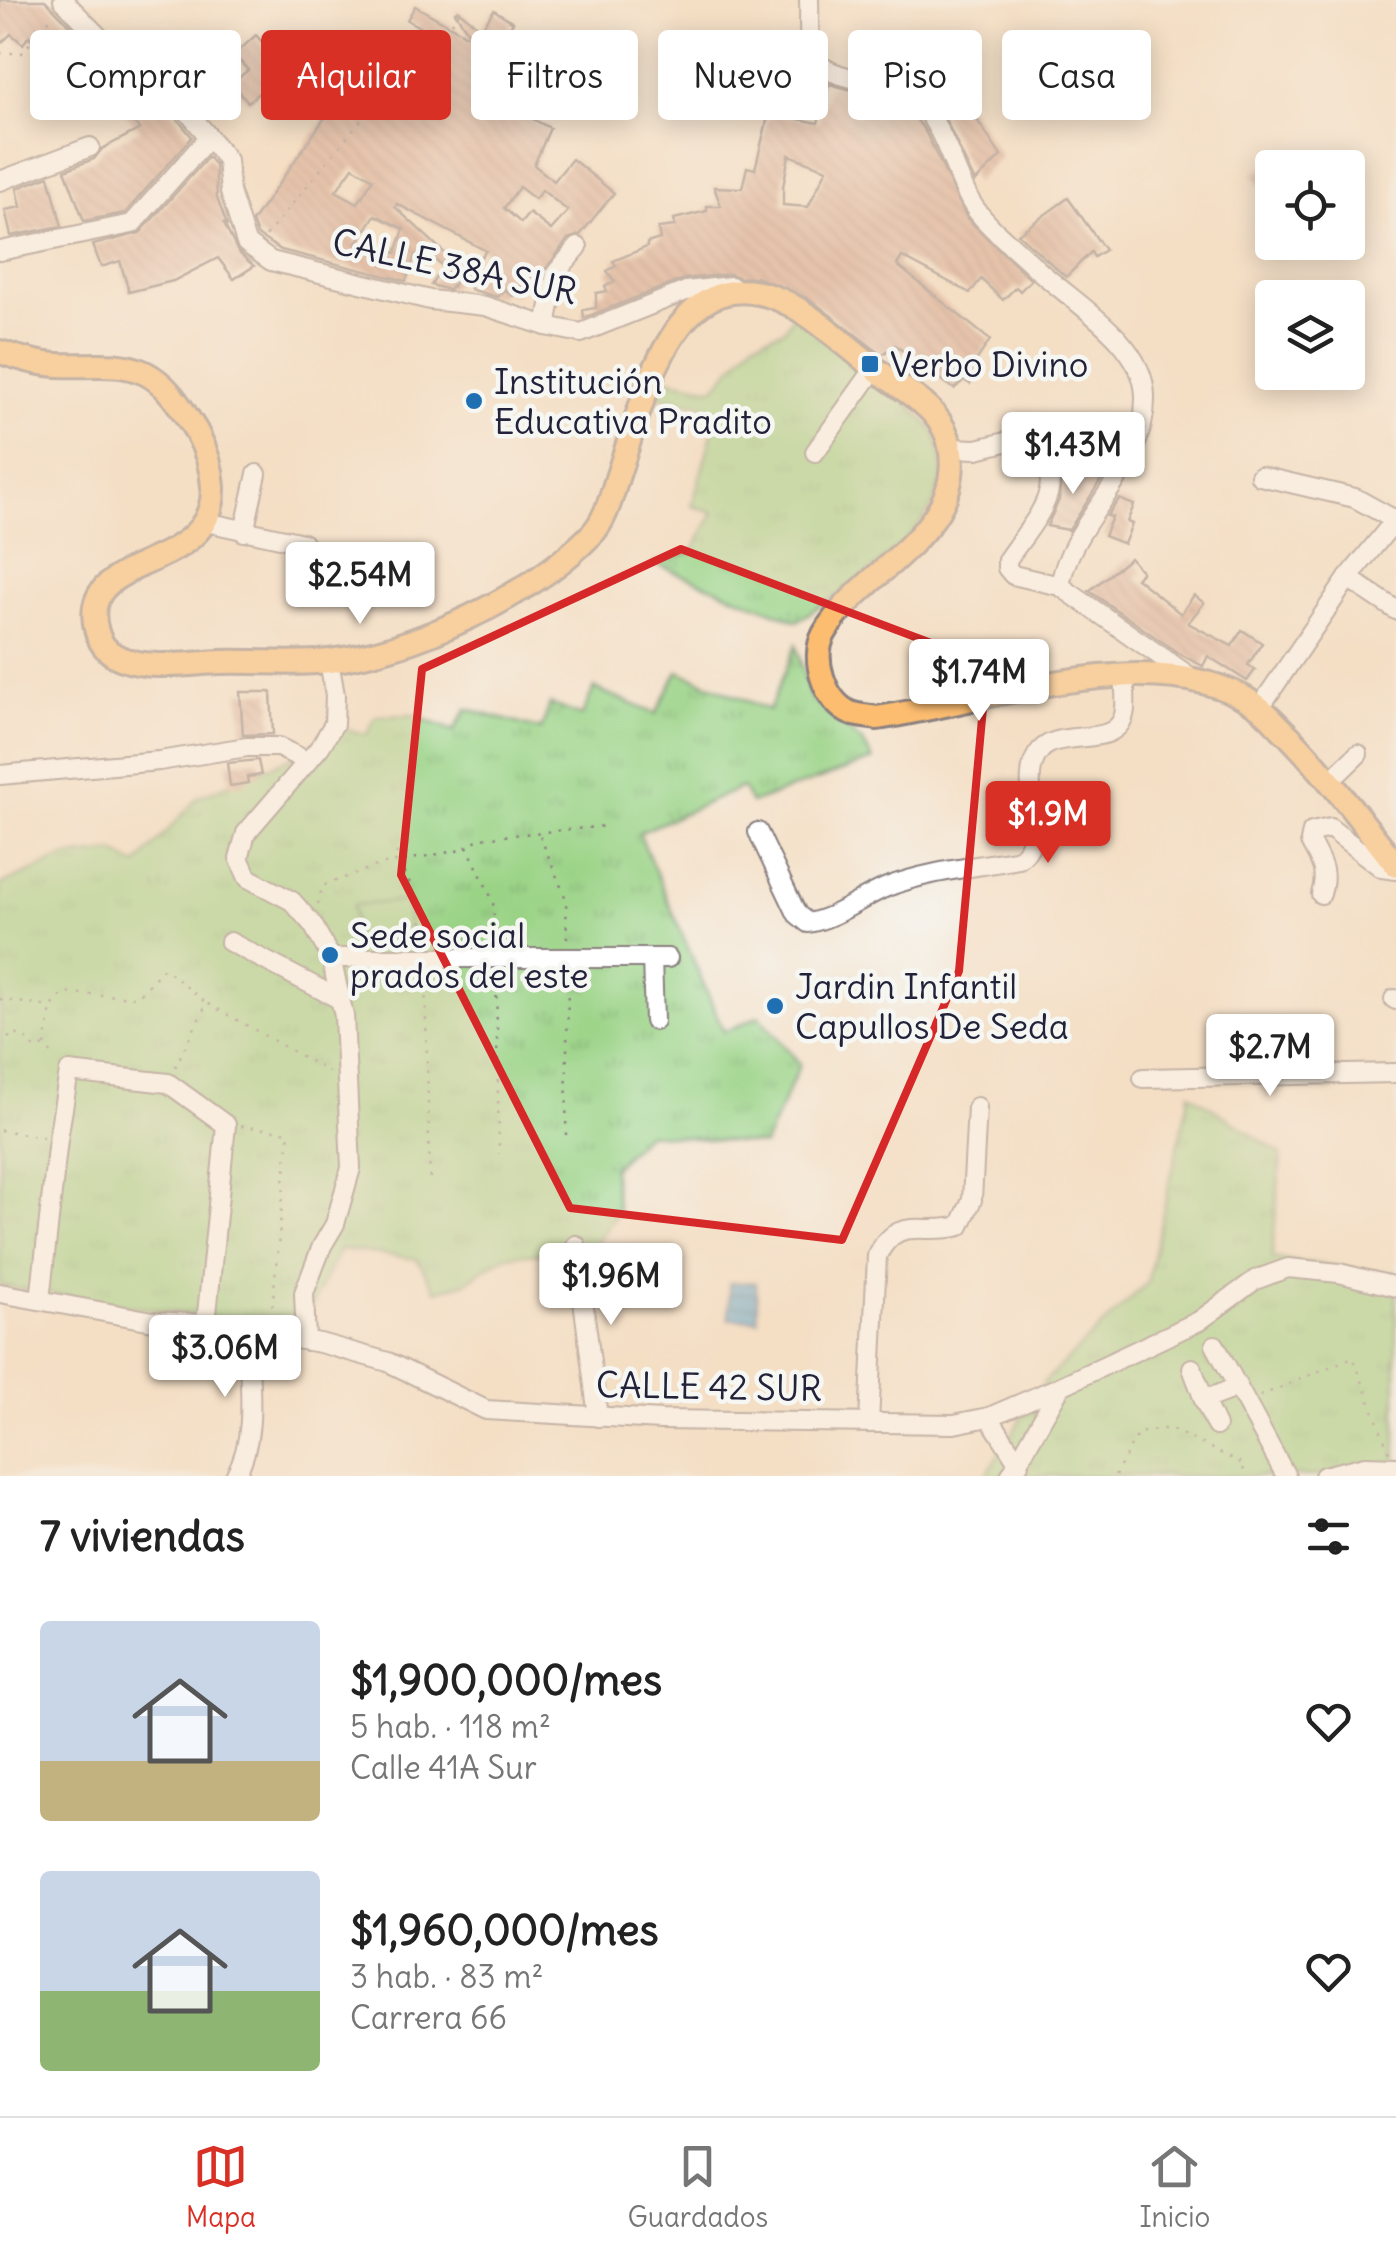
<!DOCTYPE html>
<html lang="es">
<meta charset="utf-8">
<style>
body{margin:0;font-family:Delius,sans-serif;background:#f2f2f2;color:#222;height:100vh;display:flex;flex-direction:column;font-size:38px;white-space:nowrap}
*{box-sizing:border-box;margin:0}
p{font-size:32px;color:#767676}
.icon{flex:none;width:55px;height:55px;fill:none;stroke:currentColor;stroke-width:2;stroke-linecap:round;stroke-linejoin:round}
.map{position:relative;height:1476px;overflow:hidden}
.sheet{display:flex;flex-direction:column;background:#fff;flex:1}
.sheet>*{flex:none}
.banner{position:absolute;left:30px;top:30px;width:1338px;height:90px;display:flex;gap:20px}
.tools{position:absolute;left:1255px;top:150px;display:grid;gap:20px}
.tools a{display:grid;place-items:center;width:110px;height:110px;border-radius:10px;background:#fff;box-shadow:0 5px 25px #0003;font-size:50px}
.price{position:absolute;translate:-50% -85px;padding:0 22px;border-radius:10px;background:#fff;color:#222;font-size:32px;line-height:65px;filter:drop-shadow(0 2px 5px #0008)}
.price::after{content:'';position:absolute;left:50%;top:60px;width:30px;height:22px;margin-left:-15px;background:inherit;clip-path:polygon(0 0,100% 0,50% 100%)}
.price.current{background:#d93025;color:#fff}
ul{padding:0;list-style:none}
li{display:flex;align-items:center;gap:30px;height:250px;padding:0 40px}
li span{display:grid;place-items:center;flex:none;width:280px;height:200px;border-radius:10px;color:#555}
li>.icon{margin-inline-start:auto}
span .icon{width:120px;height:120px;fill:#fffc;stroke-width:1}
li b{font-size:42px}
h2{display:flex;justify-content:space-between;align-items:center;height:120px;padding:0 40px;font-size:42px}
.chip{padding:0 35px;border-radius:10px;background:#fff;box-shadow:0 5px 25px #0003;font-size:35px;line-height:90px}
.chip.current{background:#d93025;color:#fff}
.tabs{display:flex;justify-content:space-around;align-items:center;height:140px;border-top:2px solid #e0e0e0;background:#fff;font-size:28px;color:#767676}
.tabs a{display:grid;justify-items:center;gap:5px}
.tabs .current{color:#d93025}
.map>svg:first-child{display:block}
.grass{fill:url(#grass-tufts);stroke:#5e7a60;stroke-width:2.5}
.green{fill:#9ad385;stroke:#5e7a60;stroke-width:2.5}
.water{fill:url(#water-rules);stroke:#3b6284;stroke-width:2.5}
.building{fill:url(#building-back-hatch);fill-rule:evenodd}
.lines{fill:none;stroke-linecap:round;stroke-linejoin:round}
.minor-casing{stroke:#8b8080;stroke-width:22}
.major-casing{stroke:#8b8080;stroke-width:28}
.path{stroke:#8b8080;stroke-width:2.5;stroke-dasharray:2.5 8;stroke-linecap:butt}
.minor{stroke:#fff;stroke-width:18}
.major{stroke:#fcbd6f;stroke-width:22}
.marked{fill:none;stroke:#d62828;stroke-width:8;stroke-linejoin:round}
.poi-dot{fill:#1f6fb2;stroke:#f6f6f2;stroke-width:4}
.labels{text-anchor:middle;dominant-baseline:central;stroke-width:9;stroke-linejoin:round;paint-order:stroke}
.street-label{font-size:35px;fill:#22223b;stroke:#f6f6f2}
.poi-label{font-size:35px;fill:#22223b;stroke:#f6f6f2;text-anchor:start}
</style>
<div class="map">
<svg width="1396" height="1476" viewBox="0 0 1396 1476">
<defs>
<pattern id="grass-tufts" width="24" height="20" patternUnits="userSpaceOnUse" patternTransform="scale(2.5)"><rect width="24" height="20" fill="#9ad385"/><path d="M3 7l-1-3M5 7V3M7 7l1-3M15 17l-1-3M17 17v-4M19 17l1-3" fill="none" stroke="#84b574"/></pattern>
<pattern id="water-rules" width="6" height="5" patternUnits="userSpaceOnUse" patternTransform="scale(2.5)"><rect width="6" height="5" fill="#54a2cd"/><path d="M0 2.5h6" fill="none" stroke="#4584a8"/></pattern>
<pattern id="building-back-hatch" width="6" height="6" patternUnits="userSpaceOnUse" patternTransform="scale(2.5)"><rect width="6" height="6" fill="#d4a08a"/><path d="M-1 5l2 2M0 0l6 6M5-1l2 2" fill="none" stroke="#ac8272"/></pattern>
</defs>
<rect width="100%" height="100%" fill="#f6f6f2"/>
<filter id="ink" filterUnits="userSpaceOnUse"><feTurbulence type="fractalNoise" baseFrequency=".01" numOctaves="2"/><feDisplacementMap in="SourceGraphic" scale="20" xChannelSelector="R" yChannelSelector="G"/><feConvolveMatrix kernelMatrix="1 2 1 2 8 2 1 2 1" color-interpolation-filters="sRGB"/></filter>
<filter id="wash" filterUnits="userSpaceOnUse"><feTurbulence type="fractalNoise" baseFrequency=".0048" numOctaves="4" result="noise"/><feDisplacementMap in="SourceGraphic" scale="40" xChannelSelector="R" yChannelSelector="G"/><feGaussianBlur stdDeviation="2.25" result="paint"/><feColorMatrix in="noise" values="0 0 0 0 0 0 0 0 0 0 0 0 0 0 0 0 0 1.4 0 .05"/><feComposite in="paint" operator="in"/></filter>
<g filter="url(#wash)">
<rect width="100%" height="100%" fill="#f4dfc5"/>
<g class="grass">
<path d="M794,314C836,347 897,388 931,427C938,434 938,446 941,456C957,524 846,589 797,621L653,563L692,552L714,512L692,506L715,423L703,405L655,396L660,378L714,388L754,341L784,330Z"/>
<path d="M796,645L810,697L863,743L873,760L751,803L742,787L639,833L724,1032L759,1016L800,1064L764,1145L647,1133L612,1168L618,1213L592,1249L505,1256L464,1283L436,1291L417,1259L340,1249L298,1332L0,1286V885L65,857L114,852L137,865L198,797L335,739L341,728L367,734L376,716L413,715L454,731L467,709L541,730L550,704L582,716L594,688L656,714L678,671L769,710Z"/>
<path d="M1190,1093L1281,1154L1272,1258L1396,1274V1476H985L1045,1381L1147,1283Z"/>
</g>
<path class="green" d="M407,901L409,937L355,941L353,905Z"/>
<path class="water" d="M756,1282L758,1320L729,1319V1283Z"/>
<g id="blocks">
<g class="building">
<path d="M0,0H45L116,72L99,90L91,84L83,91L64,76L29,36L23,44L11,34L0,44Z"/>
<path d="M415,6L472,38L455,12L458,10L481,29L494,10L513,22L488,62L500,68L494,78L519,90V101L533,115L531,118L550,128L534,165L554,181L572,159L614,193L580,235L568,239L543,273L537,268L513,296L504,289L498,297L472,290L462,280L486,251L397,204L395,207L464,271L449,290L431,285L443,266L422,251L419,256L415,255L406,281L281,250L257,235L252,222L333,106L338,110L353,91L345,83L364,61L367,64L388,41L398,50L420,27L407,20ZM353,167L373,179L358,203L336,191ZM519,187L535,199L542,190L568,211L551,230L529,213L521,223L504,208ZM375,215L404,229L396,253L357,243Z"/>
<path d="M256,35L286,70L248,102L232,84L248,70L234,55Z"/>
<path d="M829,84L889,100L910,111L925,131L967,218L1031,280L1020,291L1016,287L1003,300L981,279L970,293L902,257L897,265L990,340L972,367L979,372L970,384L964,380L954,389L895,345L882,355L811,300L756,277L740,278L730,274L684,279L584,318L583,310L596,308V293L607,291L605,286L615,282L607,271L616,266L613,261L647,247V243L660,239L658,228L675,226L674,219L707,211V206H721L714,187L742,188L747,167L755,169L769,113L818,123ZM789,155L827,169L808,207L783,205V187Z"/>
<path d="M146,94L168,108L192,137L125,213L84,221L65,170L94,159L102,149L140,129L124,113Z"/>
<path d="M960,94L1001,156L975,182L940,108Z"/>
<path d="M208,157L215,165L217,198L227,225L224,224L238,252L254,266L234,279L218,258L173,281L129,292L120,261L101,267L93,245L140,233Z"/>
<path d="M1269,165L1272,172V206L1254,174Z"/>
<path d="M49,176L62,226L11,236L5,210L21,207L17,188Z"/>
<path d="M1068,198L1105,250L1094,257L1091,252L1066,277L1018,234Z"/>
<path d="M1061,469L1104,475L1069,530L1047,526L1059,500Z"/>
<path d="M1119,499L1134,505L1127,522L1132,524L1124,544L1104,536L1112,517L1107,516Z"/>
<path d="M1130,558L1142,572L1136,578L1181,614L1194,595L1204,603L1188,623L1232,646L1242,630L1262,643L1248,665L1255,670L1247,681L1208,656L1203,666L1178,653L1089,591Z"/>
<path d="M240,692H271L273,734L243,735Z"/>
<path d="M258,760L261,775L247,777L248,783L230,786L227,763Z"/>
</g>
</g>
</g>
<g filter="url(#ink)">
<use href="#blocks" fill-opacity="0" stroke="#8b8080" stroke-width="2.5"/>
<g class="lines">
<defs>
<g id="minor">
<path d="M63,0L131,70L176,98L209,137L227,160L230,192L246,243L271,261L430,300L485,306L546,326L581,333L686,291L731,286"/>
<path d="M809,0C810,16 807,37 812,53C823,86 894,76 919,102C945,129 953,170 971,202C985,226 1015,247 1035,267C1070,301 1144,341 1145,396C1147,472 1071,517 1060,586"/>
<path d="M0,181L90,147"/>
<path d="M0,251L132,224L209,137"/>
<path d="M546,326L556,273L578,247"/>
<path d="M951,448L977,449L1018,439C1081,476 1036,517 1007,560V568L1013,575L1060,586L1189,676"/>
<path d="M815,452L875,368"/>
<path d="M1260,476L1355,498L1395,520"/>
<path d="M206,522L303,543"/>
<path d="M244,532L257,474"/>
<path d="M1348,578L1396,610"/>
<path d="M1260,707L1348,578L1396,519"/>
<path d="M0,775L159,761L247,747H278L305,760"/>
<path d="M1330,781L1358,754"/>
<path d="M758,832L797,914L808,923C837,918 860,898 887,887C928,871 976,867 1019,859C1051,836 1018,786 1037,755C1055,724 1114,752 1124,715C1127,704 1124,688 1125,676"/>
<path d="M1321,894C1328,871 1321,862 1310,842L1312,832L1330,828L1382,868L1396,870"/>
<path d="M230,942L339,999"/>
<path d="M331,958H668"/>
<path d="M652,958L654,1021"/>
<path d="M1394,999L1396,1000"/>
<path d="M1143,1078L1396,1073"/>
<path d="M576,1245L598,1417"/>
<path d="M0,1293L153,1321L206,1324L320,1343L388,1362L486,1410L661,1420L954,1424L989,1417L1061,1386L1199,1321L1255,1280L1288,1268L1339,1273L1396,1287"/>
<path d="M40,1300L58,1139L69,1072L168,1083L226,1125L206,1324"/>
<path d="M306,1341L304,1293L322,1246L335,1224L351,1168L344,1016L331,958L313,925L292,901L248,878L239,858L246,833L320,747L334,724L335,695L329,661"/>
<path d="M1215,1345L1286,1476"/>
<path d="M1192,1368L1204,1400L1238,1387"/>
<path d="M1204,1400L1216,1426"/>
<path d="M989,1417L1019,1464"/>
<path d="M869,1423L877,1256C898,1214 922,1236 960,1226L972,1200L977,1107"/>
<path d="M235,1476C259,1435 248,1380 248,1333"/>
<path d="M1010,1476L1061,1386"/>
<path d="M1324,1476L1365,1466L1396,1467"/>
</g>
<path id="major" d="M0,352C19,358 38,364 58,365C86,367 118,360 145,373C169,385 182,409 196,431C206,449 212,467 213,487C215,578 73,549 97,632C101,646 109,654 123,659C151,670 190,663 221,662C256,661 294,665 329,661C414,651 531,596 591,535C607,519 612,493 619,472C645,395 677,245 791,305C825,324 854,353 885,376C901,388 919,398 932,412C940,421 948,434 950,446C967,533 859,571 824,634C811,658 824,699 848,712C855,716 869,716 877,718C986,702 1158,638 1256,705C1268,713 1278,726 1289,736C1328,776 1361,821 1396,865"/>
</defs>
<use href="#minor" class="minor-casing"/>
<use href="#major" class="major-casing"/>
<g class="path">
<path d="M0,53H22L54,14"/>
<path d="M266,236L361,120L429,57L460,11"/>
<path d="M540,836L566,899L567,943"/>
<path d="M467,846L493,901L495,942"/>
<path d="M396,852L421,908L423,943"/>
<path d="M318,904L322,886L379,865L461,850L480,838L606,826"/>
<path d="M496,975L499,1154"/>
<path d="M425,976L430,1185"/>
<path d="M0,999L50,1007"/>
<path d="M0,1045L14,1033L30,1041L35,1049L45,1046L56,1058"/>
<path d="M45,1046L51,1007L64,993L137,997L164,968L205,1002"/>
<path d="M175,1067L207,1003L329,1072"/>
<path d="M241,1126L289,1132L271,1320"/>
<path d="M0,1130L43,1137"/>
<path d="M566,1135L568,976"/>
<path d="M1260,1396L1353,1357L1389,1452"/>
<path d="M1115,1476L1138,1433L1169,1428L1245,1465L1241,1476"/>
</g>
<use href="#minor" class="minor"/>
<use href="#major" class="major"/>
</g>
</g>
<path d="M0 0H1396V1476H0ZM681,549L987,664L959,971L842,1240L570,1208L401,875L422,669Z" fill="#f4dfc5" fill-opacity=".55" fill-rule="evenodd"/>
<path class="marked" d="M681,549L987,664L959,971L842,1240L570,1208L401,875L422,669Z"/>
<g class="poi-dot">
<rect x="860" y="354" width="20" height="20" rx="5"/>
<circle cx="474" cy="401" r="10"/>
<circle cx="330" cy="955" r="10"/>
<circle cx="775" cy="1006" r="10"/>
</g>
<g class="labels">
<g class="street-label">
<text transform="translate(455 266) rotate(12)">CALLE 38A SUR</text>
<text transform="translate(709 1386) rotate(1)">CALLE 42 SUR</text>
</g>
<g class="poi-label">
<text x="890" y="364">Verbo Divino</text>
<text x="494" y="381">Institución<tspan x="494" dy="40">Educativa Pradito</tspan></text>
<text x="350" y="935">Sede social<tspan x="350" dy="40">prados del este</tspan></text>
<text x="795" y="986">Jardin Infantil<tspan x="795" dy="40">Capullos De Seda</tspan></text>
</g>
</g>
</svg>
<div class="tools">
<a><svg class="icon" aria-label="locate" viewBox="0 0 24 24"><circle cx="12" cy="12" r="6"/><path d="M12 2v4M12 18v4M2 12h4M18 12h4"/></svg></a>
<a><svg class="icon" aria-label="layers" viewBox="0 0 24 24"><path d="M12 4l9 5-9 5-9-5zM3 14l9 5 9-5"/></svg></a>
</div>
<b class="price" style="left:1073px;top:497px">$1.43M</b>
<b class="price" style="left:360px;top:627px">$2.54M</b>
<b class="price" style="left:979px;top:724px">$1.74M</b>
<b class="price current" style="left:1048px;top:866px">$1.9M</b>
<b class="price" style="left:1270px;top:1099px">$2.7M</b>
<b class="price" style="left:611px;top:1328px">$1.96M</b>
<b class="price" style="left:225px;top:1400px">$3.06M</b>
<div class="banner">
<a class="chip">Comprar</a>
<a class="chip current">Alquilar</a>
<a class="chip">Filtros</a>
<a class="chip">Nuevo</a>
<a class="chip">Piso</a>
<a class="chip">Casa</a>
</div>
</div>
<section class="sheet">
<h2>7 viviendas<svg class="icon" aria-label="filters" viewBox="0 0 24 24"><path d="M4 7h16M4 17h16"/><circle cx="9" cy="7" r="2"/><circle cx="15" cy="17" r="2"/></svg></h2>
<ul>
<li><span style="background:linear-gradient(#c9d6e8 70%,#c2b280 0)"><svg class="icon" aria-label="home" viewBox="0 0 24 24"><path d="M3 11l9-7 9 7M6 9v11h12V9"/></svg></span><div><b>$1,900,000/mes</b><p>5 hab. · 118 m²</p><p>Calle 41A Sur</p></div><svg class="icon" aria-label="heart" viewBox="0 0 24 24"><path d="M12 20l-8-8c-3-5 5-10 8-4 3-6 11-1 8 4z"/></svg></li>
<li><span style="background:linear-gradient(#c9d6e8 60%,#8fb573 0)"><svg class="icon" aria-label="home" viewBox="0 0 24 24"><path d="M3 11l9-7 9 7M6 9v11h12V9"/></svg></span><div><b>$1,960,000/mes</b><p>3 hab. · 83 m²</p><p>Carrera 66</p></div><svg class="icon" aria-label="heart" viewBox="0 0 24 24"><path d="M12 20l-8-8c-3-5 5-10 8-4 3-6 11-1 8 4z"/></svg></li>
</ul>
</section>
<nav class="tabs">
<a class="current"><svg class="icon" aria-label="map" viewBox="0 0 24 24"><path d="M3 6l6-2 6 2 6-2v14l-6 2-6-2-6 2zM9 4v14M15 6v14"/></svg>Mapa</a>
<a><svg class="icon" aria-label="saved" viewBox="0 0 24 24"><path d="M7 4h10v16l-5-4-5 4z"/></svg>Guardados</a>
<a><svg class="icon" aria-label="home" viewBox="0 0 24 24"><path d="M3 11l9-7 9 7M6 9v11h12V9"/></svg>Inicio</a>
</nav>
